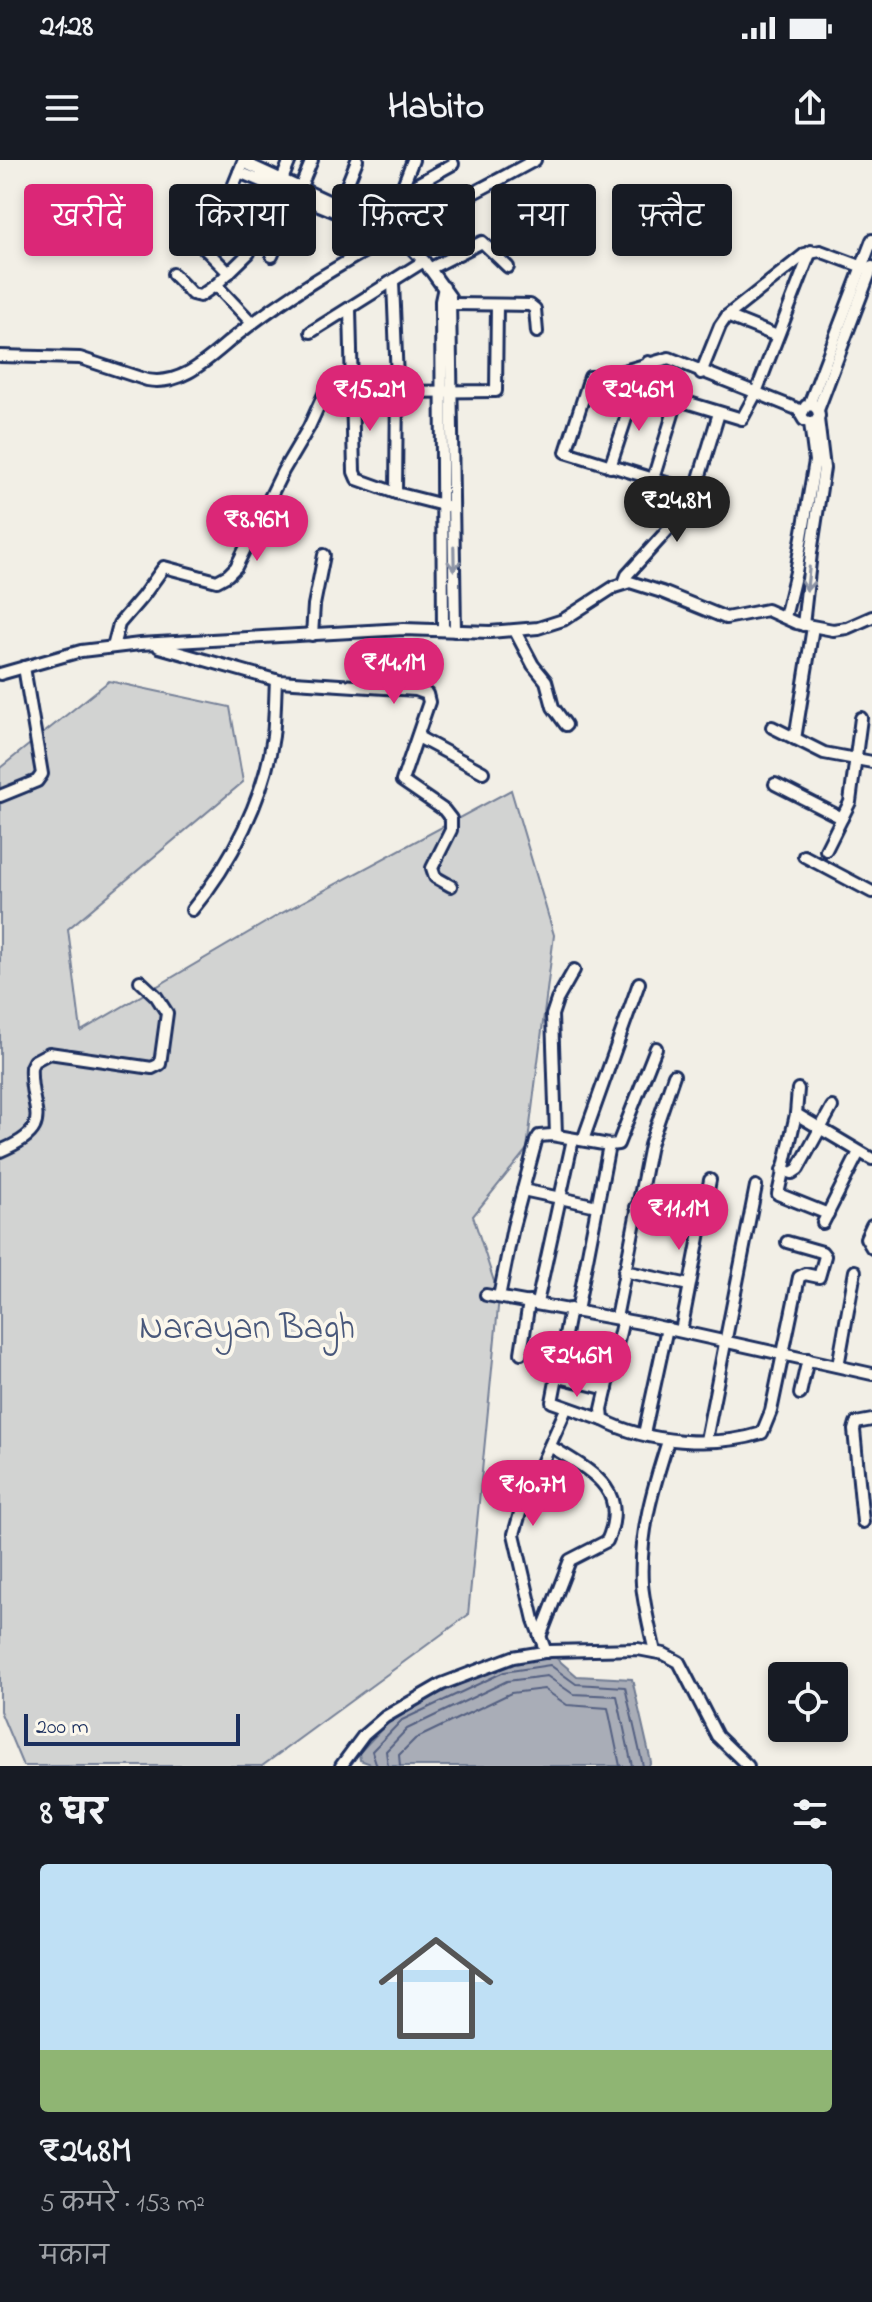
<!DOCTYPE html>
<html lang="hi">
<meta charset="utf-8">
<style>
body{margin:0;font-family:"Indie Flower","Playpen Sans Deva",sans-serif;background:#20242c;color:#f1f3f6;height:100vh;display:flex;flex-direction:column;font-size:30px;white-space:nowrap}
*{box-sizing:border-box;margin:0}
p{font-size:26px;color:#9ea1a6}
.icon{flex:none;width:44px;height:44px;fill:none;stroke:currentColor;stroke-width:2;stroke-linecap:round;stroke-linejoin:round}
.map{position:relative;height:1606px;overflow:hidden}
.drawer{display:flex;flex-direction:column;background:#171b24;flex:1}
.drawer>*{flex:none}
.banner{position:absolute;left:24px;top:24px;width:824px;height:72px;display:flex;gap:16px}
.tools{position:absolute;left:768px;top:1502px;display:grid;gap:16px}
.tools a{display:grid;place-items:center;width:80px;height:80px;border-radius:8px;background:#171b24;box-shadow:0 4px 12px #0003;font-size:40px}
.scale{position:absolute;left:24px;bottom:20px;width:216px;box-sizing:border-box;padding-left:8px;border:4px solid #1b2f5e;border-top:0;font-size:22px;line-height:28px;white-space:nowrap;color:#1b2f5e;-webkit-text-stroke:6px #fbf7ec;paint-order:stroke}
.price{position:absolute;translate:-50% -68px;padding:0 18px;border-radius:28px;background:#db2777;color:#fff;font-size:26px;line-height:52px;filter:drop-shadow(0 2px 4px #0008)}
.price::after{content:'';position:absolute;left:50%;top:48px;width:24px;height:18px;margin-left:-12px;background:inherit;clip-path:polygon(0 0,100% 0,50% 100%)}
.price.selected{background:#222;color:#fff}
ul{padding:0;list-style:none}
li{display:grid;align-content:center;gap:16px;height:424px;padding:0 40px}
li span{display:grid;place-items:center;height:248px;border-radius:8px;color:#555}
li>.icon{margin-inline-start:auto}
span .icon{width:144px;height:144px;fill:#fffc;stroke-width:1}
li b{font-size:34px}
h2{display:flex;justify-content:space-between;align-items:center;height:96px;padding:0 40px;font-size:34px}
.tag{padding:0 28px;border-radius:8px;background:#171b24;box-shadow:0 4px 12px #0003;font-size:28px;line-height:72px}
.tag.selected{background:#db2777;color:#fff}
.status{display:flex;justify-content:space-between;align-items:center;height:56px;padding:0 40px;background:#171b24;direction:ltr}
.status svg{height:22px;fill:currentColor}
header{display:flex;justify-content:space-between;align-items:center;height:104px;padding:0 40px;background:#171b24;font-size:36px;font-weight:800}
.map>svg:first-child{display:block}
.green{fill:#d2d3d2;stroke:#768198;stroke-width:2}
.water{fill:#a9adb7;stroke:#707b93;stroke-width:2}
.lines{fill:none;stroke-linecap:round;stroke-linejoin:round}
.shore{stroke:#546182;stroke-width:2}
.minor-casing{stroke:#1b2f5e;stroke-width:16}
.minor{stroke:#fbf7ec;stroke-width:10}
.oneway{stroke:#8b93a5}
.labels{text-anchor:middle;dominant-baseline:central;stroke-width:8;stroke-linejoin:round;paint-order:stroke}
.park-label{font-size:36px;fill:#49587b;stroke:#fbf7ec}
</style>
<div class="status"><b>21:28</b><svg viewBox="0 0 49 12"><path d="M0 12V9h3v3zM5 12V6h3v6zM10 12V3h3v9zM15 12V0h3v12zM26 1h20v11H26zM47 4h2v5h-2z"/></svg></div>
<header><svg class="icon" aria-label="menu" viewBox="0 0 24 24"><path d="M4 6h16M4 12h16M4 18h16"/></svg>Habito<svg class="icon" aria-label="share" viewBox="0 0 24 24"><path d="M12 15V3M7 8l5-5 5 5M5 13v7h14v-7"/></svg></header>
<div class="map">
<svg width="872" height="1606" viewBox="0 0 872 1606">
<rect width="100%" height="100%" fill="#f2efe6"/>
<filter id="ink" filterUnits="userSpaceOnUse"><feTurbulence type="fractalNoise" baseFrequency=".0125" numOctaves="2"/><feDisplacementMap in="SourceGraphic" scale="16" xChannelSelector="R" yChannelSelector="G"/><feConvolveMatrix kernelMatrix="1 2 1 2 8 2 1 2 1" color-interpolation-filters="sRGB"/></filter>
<g filter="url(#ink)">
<path class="green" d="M109,521L230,547L243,622L68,769L81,871L280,754L511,630L554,775L527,989L473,1056L499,1137L468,1455L262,1606H23L0,1551V608Z"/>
<path class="water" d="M555,1497L577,1516L632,1519L651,1602L649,1606H376L360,1600L359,1593L396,1554L502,1504Z"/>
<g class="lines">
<g class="shore">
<path d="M377,1606L372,1591L402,1560L504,1512L550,1505L576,1524L625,1527L643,1606"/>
<path d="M388,1606L386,1591L407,1569L507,1521L547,1516L573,1534L617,1536L632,1606"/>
<path d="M400,1606L399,1595L415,1579L511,1533L544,1529L567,1545L608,1548L620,1606"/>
</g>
<defs>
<g id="minor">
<path d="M399,34L453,4"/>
<path d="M337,50L357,0"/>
<path d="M393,51L413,0"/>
<path d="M215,71L239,12"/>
<path d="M386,78L336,52L239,12L243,2L396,72L424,101L450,137L455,471"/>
<path d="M256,84L290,0"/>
<path d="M204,88L229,113"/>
<path d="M272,96L312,0"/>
<path d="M429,109L482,82L508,107"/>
<path d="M173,114L192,134L200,136L216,125L249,93"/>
<path d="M393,122L397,220L396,333"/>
<path d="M216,125L252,163"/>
<path d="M452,144L530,145L535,149L537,172"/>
<path d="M350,149L354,312L357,319L396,333L447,346"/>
<path d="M727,156L777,176"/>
<path d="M311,172L424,101"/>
<path d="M0,196L80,198L147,220C185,227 213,193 241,172C331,102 435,55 535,0"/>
<path d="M648,202L656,235"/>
<path d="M701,213L720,166L727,156L805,94L820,91L871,110"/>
<path d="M603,217L742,259L755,235L811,91"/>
<path d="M396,232L496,231L497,145"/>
<path d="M809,245L872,80"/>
<path d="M818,250L872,107"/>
<path d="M719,253L698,322L696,326L689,330L566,292L590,217H603L669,198L802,251"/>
<path d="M610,307L636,228"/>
<path d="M653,319L677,241"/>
<path d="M624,423L627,415L676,361L682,348L686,329"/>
<path d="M785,457L796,412L815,301L810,263L804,260L801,255L806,246L813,245L818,250L819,256L816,262L810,263"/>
<path d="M803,465L811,393L824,308L818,259"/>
<path d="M443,470L441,141L444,127"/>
<path d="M515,471L533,505L546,521L553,547L566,565"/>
<path d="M312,475L314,445L324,395"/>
<path d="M113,487L119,464L143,436L164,407L217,421L228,415L236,407L283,311L309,267L324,234"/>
<path d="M159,487L279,521L416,530L427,534L429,542L402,621L444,650L451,659V670L432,708L435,717L451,726"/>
<path d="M0,514L81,491L140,484L404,469L490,472L538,468L563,460L614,427L630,422L662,432L726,458L767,450L796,463L833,470L847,468L872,457"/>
<path d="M772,567L824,593L872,602"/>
<path d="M418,577L483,612"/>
<path d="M795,579L813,467"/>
<path d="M775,624L842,658"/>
<path d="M0,636L37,621L42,614L24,507"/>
<path d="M826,690L850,642L861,558"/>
<path d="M804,696L872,732"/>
<path d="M192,750C231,704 265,636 273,576C275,558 275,539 276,520"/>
<path d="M798,929L796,954L778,1034L828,1054"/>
<path d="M796,954L872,999"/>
<path d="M556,975L552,855L557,840L574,810"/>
<path d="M583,980L639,823"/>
<path d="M0,991C59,967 28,951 31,907L34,901L49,893L152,908L160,904L167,853L156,836L140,821"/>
<path d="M782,1010L792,1013L798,1009L832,947"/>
<path d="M523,1030L597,1046"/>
<path d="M636,1047L702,1060"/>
<path d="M823,1063L859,992"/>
<path d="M872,1065L866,1078L872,1088"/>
<path d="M624,1111L689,1125"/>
<path d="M486,1135L646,1164L872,1214"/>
<path d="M499,1137L513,1067L536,981L539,976L552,975L609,985L618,984L656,888"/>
<path d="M537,1143L573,979"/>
<path d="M570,1149L552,1242L603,1260"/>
<path d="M577,1151L609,985"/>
<path d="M616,1158L650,985L674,915"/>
<path d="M623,1159L602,1249L603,1260C647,1283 715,1288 762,1273L771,1251L799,1117L805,1114L819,1117L825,1096L822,1092L787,1082"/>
<path d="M681,1171L710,1020"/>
<path d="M521,1193L529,1142"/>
<path d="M838,1206L855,1111"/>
<path d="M555,1216L607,1229"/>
<path d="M800,1234L808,1199"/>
<path d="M644,1274L667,1168"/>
<path d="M706,1280L756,1026"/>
<path d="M863,1362L854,1270L856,1263L872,1260"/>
<path d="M540,1477L570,1400L607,1381C631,1328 588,1310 550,1286"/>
<path d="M546,1492L534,1460L514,1374L520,1353L566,1249"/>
<path d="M655,1492C650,1470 644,1446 642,1424C639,1374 653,1328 668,1281"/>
<path d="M341,1606L364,1575L385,1557L442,1524L513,1497L550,1491L638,1489L664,1494L679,1502L717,1576L748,1606"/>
</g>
</defs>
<use href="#minor" class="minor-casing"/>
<use href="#minor" class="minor"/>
</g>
<defs><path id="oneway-shaft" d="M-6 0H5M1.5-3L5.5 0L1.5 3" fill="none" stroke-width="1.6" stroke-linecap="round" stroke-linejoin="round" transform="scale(2)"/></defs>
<g class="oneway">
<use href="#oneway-shaft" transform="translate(454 399) rotate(89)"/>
<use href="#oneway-shaft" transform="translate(808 419) rotate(96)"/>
</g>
</g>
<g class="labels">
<g class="park-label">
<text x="247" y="1169">Narayan Bagh</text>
</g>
</g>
</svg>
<div class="tools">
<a><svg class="icon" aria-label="locate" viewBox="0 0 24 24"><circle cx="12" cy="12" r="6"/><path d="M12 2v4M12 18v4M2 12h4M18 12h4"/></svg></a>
</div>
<div class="scale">200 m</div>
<b class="price" style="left:370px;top:273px">₹15.2M</b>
<b class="price" style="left:639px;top:273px">₹24.6M</b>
<b class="price selected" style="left:677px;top:384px">₹24.8M</b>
<b class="price" style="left:257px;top:403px">₹8.96M</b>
<b class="price" style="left:394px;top:546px">₹14.1M</b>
<b class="price" style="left:679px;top:1092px">₹11.1M</b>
<b class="price" style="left:577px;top:1239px">₹24.6M</b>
<b class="price" style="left:533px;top:1368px">₹10.7M</b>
<div class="banner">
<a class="tag selected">खरीदें</a>
<a class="tag">किराया</a>
<a class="tag">फ़िल्टर</a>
<a class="tag">नया</a>
<a class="tag">फ़्लैट</a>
</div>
</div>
<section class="drawer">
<h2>8 घर<svg class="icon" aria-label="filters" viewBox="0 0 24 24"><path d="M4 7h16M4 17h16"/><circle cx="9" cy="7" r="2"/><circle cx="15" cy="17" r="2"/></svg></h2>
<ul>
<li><span style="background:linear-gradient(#bfe0f5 75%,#8fb573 0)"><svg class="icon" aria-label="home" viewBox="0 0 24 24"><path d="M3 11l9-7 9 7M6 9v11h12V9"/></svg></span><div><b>₹24.8M</b><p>5 कमरे · 153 m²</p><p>मकान</p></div></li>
</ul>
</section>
